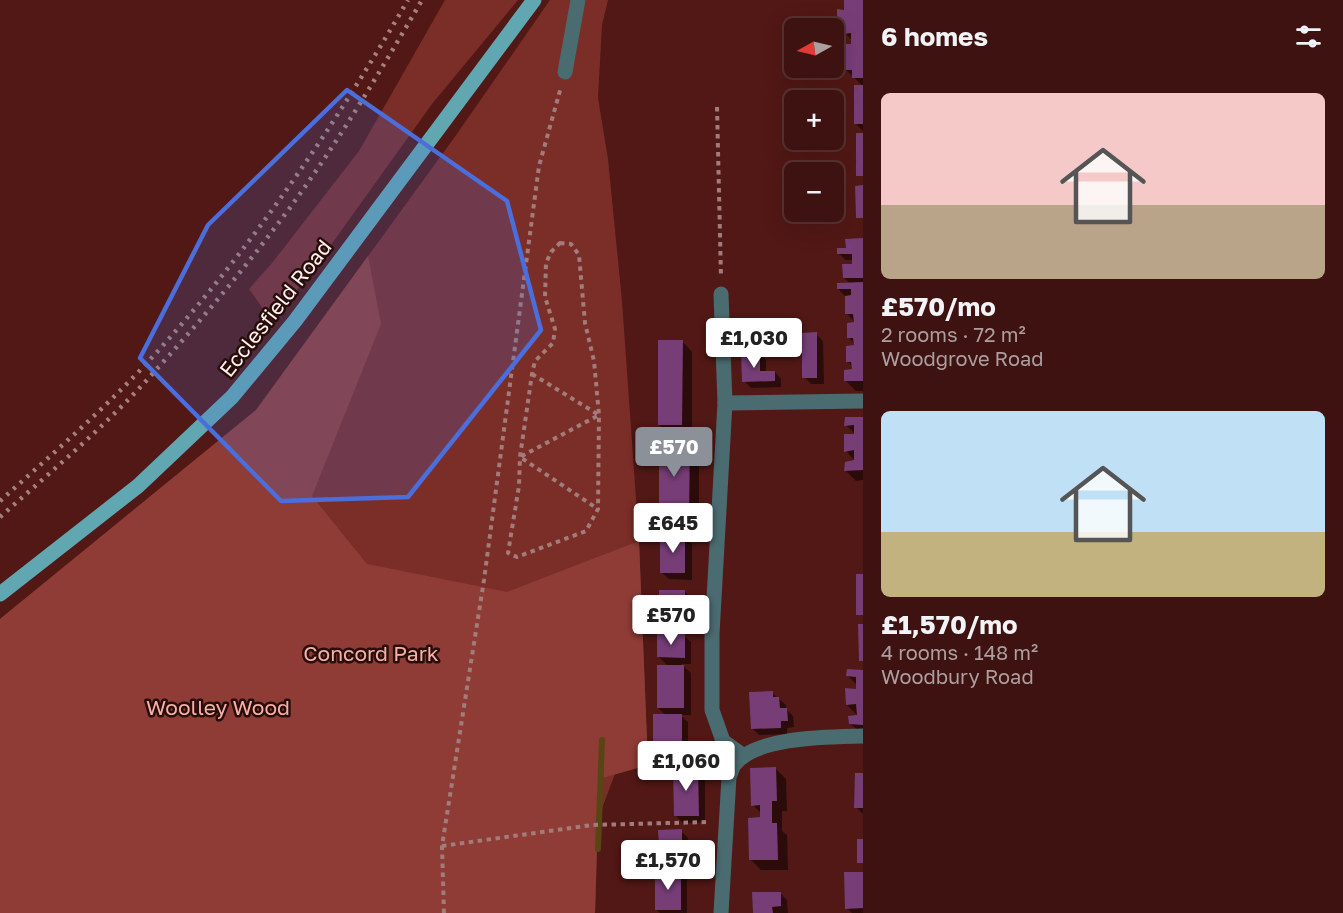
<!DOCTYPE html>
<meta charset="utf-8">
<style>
body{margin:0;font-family:"Golos Text",sans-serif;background:#441b19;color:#f1f3f6;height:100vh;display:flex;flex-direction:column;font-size:22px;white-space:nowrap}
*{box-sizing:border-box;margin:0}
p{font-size:20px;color:#ad9e9f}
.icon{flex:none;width:33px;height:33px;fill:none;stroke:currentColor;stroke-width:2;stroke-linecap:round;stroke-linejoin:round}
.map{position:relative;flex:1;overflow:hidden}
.drawer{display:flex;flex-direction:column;background:#3d1210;width:480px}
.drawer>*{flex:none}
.needle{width:39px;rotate:262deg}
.tools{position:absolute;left:784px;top:18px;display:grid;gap:12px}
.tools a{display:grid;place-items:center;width:60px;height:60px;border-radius:9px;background:#3d1210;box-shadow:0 6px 24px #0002,0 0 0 2px #563230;font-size:30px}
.price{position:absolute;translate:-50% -51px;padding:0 14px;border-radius:6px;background:#fff;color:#222;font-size:20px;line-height:39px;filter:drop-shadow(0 2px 3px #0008)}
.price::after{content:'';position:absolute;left:50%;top:36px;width:18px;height:14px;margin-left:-9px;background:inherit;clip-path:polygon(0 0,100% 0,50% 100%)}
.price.selected{background:#8c9099;color:#fff}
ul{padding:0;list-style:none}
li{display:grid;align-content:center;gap:12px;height:318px;padding:0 18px}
li span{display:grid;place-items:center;height:186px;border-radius:9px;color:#555}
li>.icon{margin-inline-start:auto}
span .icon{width:108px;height:108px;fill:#fffc;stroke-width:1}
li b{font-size:26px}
h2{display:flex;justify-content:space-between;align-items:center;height:72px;padding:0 18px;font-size:26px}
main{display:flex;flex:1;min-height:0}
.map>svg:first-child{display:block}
.green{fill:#7b2d28}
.forest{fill:#8f3c36}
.shadow{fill:#0007}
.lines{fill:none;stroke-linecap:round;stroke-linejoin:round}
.stream{stroke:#584516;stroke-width:6}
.building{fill:#773d77}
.path{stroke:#a27c7a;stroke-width:4;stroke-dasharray:4.5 4.5;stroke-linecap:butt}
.minor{stroke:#4a6b70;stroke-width:15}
.major{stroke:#60a7b1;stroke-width:15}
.rail{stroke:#a5807d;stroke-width:4.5;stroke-dasharray:3 6;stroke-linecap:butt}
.marked{fill:#4a6edc;fill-opacity:0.2;stroke:#4a6edc;stroke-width:4.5;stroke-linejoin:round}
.labels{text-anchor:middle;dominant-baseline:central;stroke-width:5;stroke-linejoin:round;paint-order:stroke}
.street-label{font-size:21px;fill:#ffefed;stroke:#270e0b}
.park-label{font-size:21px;fill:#f8afa6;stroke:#270e0b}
</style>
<main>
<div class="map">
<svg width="863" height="913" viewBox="0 0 863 913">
<rect width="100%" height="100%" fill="#511815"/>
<g class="green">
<path d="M445,0H518L432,104L308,277L271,320L249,289L272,263L359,151Z"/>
<path d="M550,0H608L602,25L598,98L608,159L622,301L639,541L648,765L615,774L598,819L595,913H0V619L256,410L454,138Z"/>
</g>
<path class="forest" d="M368,256L381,324L312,496L367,564L507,592L639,541L648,765L599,779L595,913H0V619L256,410Z"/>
<g class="shadow">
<path d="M845,0H863V131L856,124L863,86L846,70L852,40L846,34L845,27L838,20L846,12Z"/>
<path d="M863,239V391H856L846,381L853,371V367L848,362L855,344L849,338L857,324L847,314L846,297L838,289L851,284L844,278L853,265V260H846L839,254Z"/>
<path d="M816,334L823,341L824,384H811L804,377Z"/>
<path d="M682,341L692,352V435H688L699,447V531H671L660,520L671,436L659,425Z"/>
<path d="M759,353L766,360V372H775L781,379V387L751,388L744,381Z"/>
<path d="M863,419V480L856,481L846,471L856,462L846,451L856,435L846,425Z"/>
<path d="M685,537L692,544V580L669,579L662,573Z"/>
<path d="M685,592L692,599L691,631H667L660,624Z"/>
<path d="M684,636L691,642V664H681L691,673V715H680L688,722V769L698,768L705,775V822L683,823L676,816L675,770H661L654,763L666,715L658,708L668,666L659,657Z"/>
<path d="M863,671V734L850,724L859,717L847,705L857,690V685L847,675Z"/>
<path d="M772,693L786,705V709L793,716L794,727L787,728V734L759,735L752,728Z"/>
<path d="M776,769L786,779L787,811H782V831L787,835L788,870H761L751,860L762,819V814L753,805Z"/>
<path d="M863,774V814L856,807Z"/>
<path d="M681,831L688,838L689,854H676L677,868L658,869L651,862L660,848Z"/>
<path d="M680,873L687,880V913H660L657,910Z"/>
<path d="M863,873V913H852L847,908Z"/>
<path d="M780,893L787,900L788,913H755Z"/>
</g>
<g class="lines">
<path class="stream" d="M598,849L602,740"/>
</g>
<g class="building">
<path d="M844,0H863V78H852V70H844V44H851V33L844,34V20H837V9L844,10Z"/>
<rect x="854" y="85" width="9" height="39"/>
<rect x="856" y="133" width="7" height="43"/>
<path d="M863,185V218H856L855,186Z"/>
<path d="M863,238V278H843L842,264H852V254H837V248H846L845,239Z"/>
<path d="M863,282V381H844V370L852,369L851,362H846V346L854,345L853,338H847V323L854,322L853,314H845V296L851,295V289H837V283Z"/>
<path d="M817,332V378H802V333Z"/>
<path d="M658,340H683L682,425H658Z"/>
<path d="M741,352H760V371H775V381L742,382Z"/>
<path d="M845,417H863V470L844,471L845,462L854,460V450L844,452V434H854V425L844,426Z"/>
<path d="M659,435H690L689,521H659Z"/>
<rect x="660" y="535" width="25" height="38"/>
<rect x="856" y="574" width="7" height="41"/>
<path d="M659,590H685V625H658Z"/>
<path d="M858,624H863V661H859Z"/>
<path d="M657,634H685V658L657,657Z"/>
<rect x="657" y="665" width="27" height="43"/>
<path d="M847,669L863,670V725L849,724L848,716L857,715L856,704L846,705L845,688L856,689V677L846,676Z"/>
<path d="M773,691V697H779L780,708H787L788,721H781V728L751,729L749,692Z"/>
<rect x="653" y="714" width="29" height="50"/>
<path d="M673,767H698L699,816H674Z"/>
<path d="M776,767L777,801H772V823H777L778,860H749L748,818L760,817V805L751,806L750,768Z"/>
<path d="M855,773H863V808H854Z"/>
<path d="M682,829V848H670V862L650,863L649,847H659L658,830Z"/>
<rect x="857" y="839" width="6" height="24"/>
<path d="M681,871V910H655V872Z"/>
<path d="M844,872H863V908L845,909Z"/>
<path d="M752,892H781V906L772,907L773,913H753Z"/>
</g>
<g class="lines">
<g class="path">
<path d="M717,107L721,277"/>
<path d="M560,243L571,244L579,255L585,323L594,361L599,415L598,509L586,531L517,557L508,553L519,486L520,457L532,374L535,361L553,343L555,329L545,297L546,263L551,252Z"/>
<path d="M532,374L599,415L520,457L598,509"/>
<path d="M442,846L592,825L709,822"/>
<path d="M444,913L442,846L484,580L539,166L561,87"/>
</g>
<g class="minor">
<path d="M565,72L578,0"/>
<path d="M721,294L725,403L712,634V710L723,741L744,756"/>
<path d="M725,403L863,401"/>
<path d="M721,913L729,777C731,773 732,767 735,764C757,736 831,737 863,736"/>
</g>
<path class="major" d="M0,594L138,486L232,397L295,321L534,0"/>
<g class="rail">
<path d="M0,501C49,457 100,413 146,364C248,254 332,130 408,0"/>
<path d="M0,517C53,470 108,424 155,371C198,324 239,275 277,225C331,154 377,77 422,0"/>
</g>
</g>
<path class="marked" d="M347,90L507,201L541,330L408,497L281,501L140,358L208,225Z"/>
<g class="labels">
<g class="street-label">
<text transform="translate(275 308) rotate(-52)">Ecclesfield Road</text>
</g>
<g class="park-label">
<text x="371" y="653">Concord Park</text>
<text x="218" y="707">Woolley Wood</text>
</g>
</g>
</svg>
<div class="tools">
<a><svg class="needle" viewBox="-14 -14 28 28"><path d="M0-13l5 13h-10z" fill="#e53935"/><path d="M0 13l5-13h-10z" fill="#ad9e9f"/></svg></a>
<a>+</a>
<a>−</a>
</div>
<b class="price" style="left:754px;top:369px">£1,030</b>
<b class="price selected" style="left:674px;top:478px">£570</b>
<b class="price" style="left:673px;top:554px">£645</b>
<b class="price" style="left:671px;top:646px">£570</b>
<b class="price" style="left:686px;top:792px">£1,060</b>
<b class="price" style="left:668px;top:891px">£1,570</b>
</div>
<section class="drawer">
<h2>6 homes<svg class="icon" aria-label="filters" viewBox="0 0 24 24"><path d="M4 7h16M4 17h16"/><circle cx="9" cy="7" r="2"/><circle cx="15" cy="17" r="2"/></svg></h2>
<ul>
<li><span style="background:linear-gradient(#f6c9c9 60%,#b9a48a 0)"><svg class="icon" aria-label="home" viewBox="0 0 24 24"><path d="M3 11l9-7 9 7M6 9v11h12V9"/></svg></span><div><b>£570/mo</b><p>2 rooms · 72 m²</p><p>Woodgrove Road</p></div></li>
<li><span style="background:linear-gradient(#bfe0f5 65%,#c2b280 0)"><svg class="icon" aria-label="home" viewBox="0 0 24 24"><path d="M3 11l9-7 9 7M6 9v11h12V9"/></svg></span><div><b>£1,570/mo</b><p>4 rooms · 148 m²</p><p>Woodbury Road</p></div></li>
</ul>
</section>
</main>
